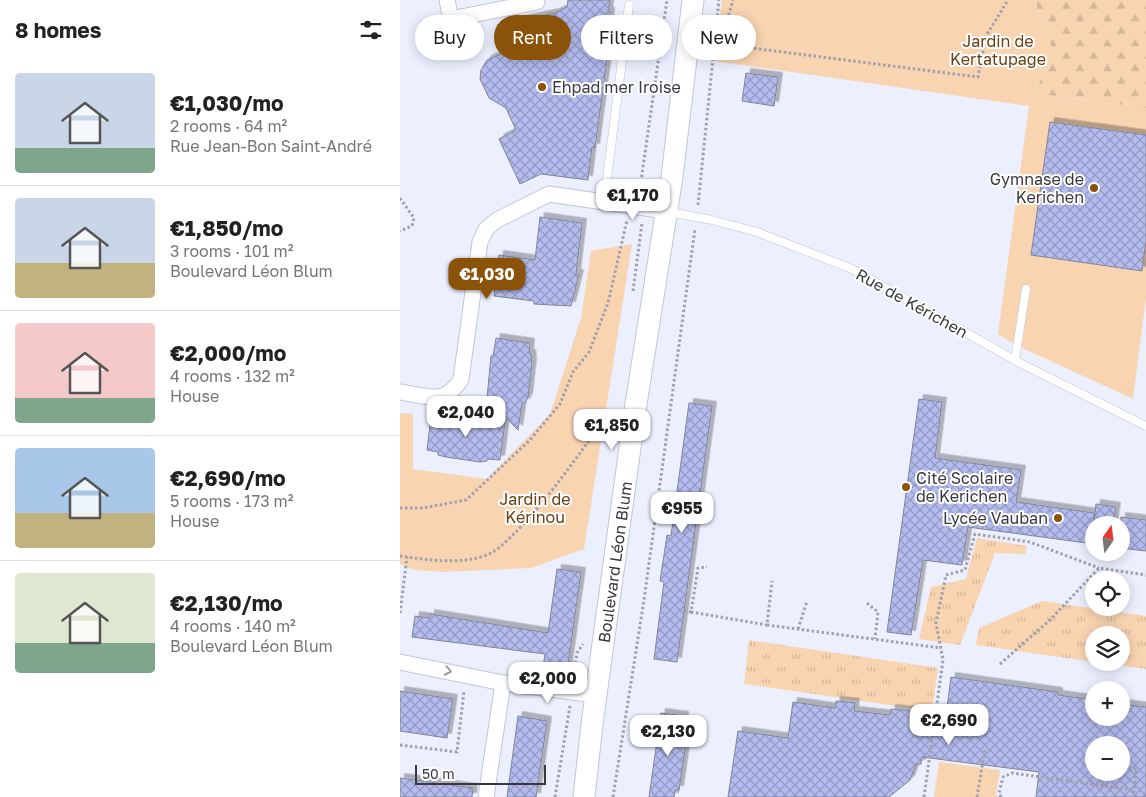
<!DOCTYPE html>
<meta charset="utf-8">
<style>
body{margin:0;font-family:"Golos Text",sans-serif;background:#f2f2f2;color:#222;height:100vh;display:flex;flex-direction:column;font-size:19px;white-space:nowrap}
*{box-sizing:border-box;margin:0}
p{font-size:16px;color:#767676}
.icon{flex:none;width:28px;height:28px;fill:none;stroke:currentColor;stroke-width:2;stroke-linecap:round;stroke-linejoin:round}
.map{position:relative;flex:1;overflow:hidden}
.details{display:flex;flex-direction:column;background:#fff;width:400px}
.details>*{flex:none}
.guide{position:absolute;left:15px;top:15px;width:475px;height:45px;display:flex;gap:10px}
.needle{width:32px;rotate:14deg}
.tools{position:absolute;left:685px;top:516px;display:grid;gap:10px}
.tools a{display:grid;place-items:center;width:45px;height:45px;border-radius:50%;background:#fff;box-shadow:0 2px 12px #0003;font-size:25px}
.scale{position:absolute;left:15px;bottom:12px;width:131px;box-sizing:border-box;padding-left:5px;border:2px solid #383940;border-top:0;font-size:14px;line-height:18px;white-space:nowrap;color:#383940;-webkit-text-stroke:4px #fff;paint-order:stroke}
.price{position:absolute;translate:-50% -42px;padding:0 11px;border-radius:10px;background:#fff;color:#222;font-size:16px;line-height:32px;filter:drop-shadow(0 1px 2px #0008)}
.price::after{content:'';position:absolute;left:50%;top:30px;width:15px;height:11px;margin-left:-8px;background:inherit;clip-path:polygon(0 0,100% 0,50% 100%)}
.price.active{background:#8b5309;color:#fff}
ul{padding:0;list-style:none}
li{display:flex;align-items:center;gap:15px;height:125px;padding:0 15px}
li+li{border-top:1px solid #e0e0e0}
li span{display:grid;place-items:center;flex:none;width:140px;height:100px;border-radius:5px;color:#555}
li>.icon{margin-inline-start:auto}
span .icon{width:60px;height:60px;fill:#fffc;stroke-width:1}
li b{font-size:21px}
h2{display:flex;justify-content:space-between;align-items:center;height:60px;padding:0 15px;font-size:21px}
.chip{padding:0 18px;border-radius:22px;background:#fff;box-shadow:0 2px 12px #0003;font-size:18px;line-height:45px}
.chip.active{background:#8b5309;color:#fff}
main{display:flex;flex:1;min-height:0}
.map>svg:first-child{display:block}
.grass{fill:url(#grass-tufts)}
.forest{fill:url(#forest-firs)}
.green{fill:#f8d4b1}
.building{fill:url(#building-cross-hatch);stroke:#828595;fill-rule:evenodd;filter:url(#shadow)}
.lines{fill:none;stroke-linecap:round;stroke-linejoin:round}
.service-casing{stroke:#c1c5d7;stroke-width:9}
.minor-casing{stroke:#c1c5d7;stroke-width:17}
.secondary-casing{stroke:#c1c5d7;stroke-width:23}
.path{stroke:#9fa1ad;stroke-width:3;stroke-dasharray:2.5 2.5;stroke-linecap:butt}
.service{stroke:#fff;stroke-width:8}
.minor{stroke:#fff;stroke-width:15}
.secondary{stroke:#fff;stroke-width:21}
.oneway{stroke:#9c9ca0}
.poi-dot{fill:#8b5309;stroke:#fff;stroke-width:2}
.labels{text-anchor:middle;dominant-baseline:central;stroke-width:4;stroke-linejoin:round;paint-order:stroke}
.park-label{font-size:16px;fill:#684011;stroke:#fff}
.poi-label{font-size:16px;fill:#383940;stroke:#fff;text-anchor:start}
.street-label{font-size:16px;fill:#383940;stroke:#fff}
</style>
<main>
<section class="details">
<h2>8 homes<svg class="icon" aria-label="filters" viewBox="0 0 24 24"><path d="M4 7h16M4 17h16"/><circle cx="9" cy="7" r="2"/><circle cx="15" cy="17" r="2"/></svg></h2>
<ul>
<li><span style="background:linear-gradient(#c9d6e8 75%,#7fa58c 0)"><svg class="icon" aria-label="home" viewBox="0 0 24 24"><path d="M3 11l9-7 9 7M6 9v11h12V9"/></svg></span><div><b>€1,030/mo</b><p>2 rooms · 64 m²</p><p>Rue Jean-Bon Saint-André</p></div></li>
<li><span style="background:linear-gradient(#c9d6e8 65%,#c2b280 0)"><svg class="icon" aria-label="home" viewBox="0 0 24 24"><path d="M3 11l9-7 9 7M6 9v11h12V9"/></svg></span><div><b>€1,850/mo</b><p>3 rooms · 101 m²</p><p>Boulevard Léon Blum</p></div></li>
<li><span style="background:linear-gradient(#f6c9c9 75%,#7fa58c 0)"><svg class="icon" aria-label="home" viewBox="0 0 24 24"><path d="M3 11l9-7 9 7M6 9v11h12V9"/></svg></span><div><b>€2,000/mo</b><p>4 rooms · 132 m²</p><p>House</p></div></li>
<li><span style="background:linear-gradient(#a9c7e8 65%,#c2b280 0)"><svg class="icon" aria-label="home" viewBox="0 0 24 24"><path d="M3 11l9-7 9 7M6 9v11h12V9"/></svg></span><div><b>€2,690/mo</b><p>5 rooms · 173 m²</p><p>House</p></div></li>
<li><span style="background:linear-gradient(#dfe7d0 70%,#7fa58c 0)"><svg class="icon" aria-label="home" viewBox="0 0 24 24"><path d="M3 11l9-7 9 7M6 9v11h12V9"/></svg></span><div><b>€2,130/mo</b><p>4 rooms · 140 m²</p><p>Boulevard Léon Blum</p></div></li>
</ul>
</section>
<div class="map">
<svg width="746" height="797" viewBox="0 0 746 797">
<defs>
<pattern id="grass-tufts" width="24" height="20" patternUnits="userSpaceOnUse" patternTransform="scale(1.25)"><rect width="24" height="20" fill="#f8d4b1"/><path d="M3 7l-1-3M5 7V3M7 7l1-3M15 17l-1-3M17 17v-4M19 17l1-3" fill="none" stroke="#d5b799"/></pattern>
<pattern id="forest-firs" width="22" height="20" patternUnits="userSpaceOnUse" patternTransform="scale(1.25)"><rect width="22" height="20" fill="#f8d4b1"/><path d="M5 1l3.5 6h-7zM16 11l3.5 6h-7z" fill="#d5b799"/></pattern>
<pattern id="building-cross-hatch" width="8" height="8" patternUnits="userSpaceOnUse" patternTransform="scale(1.25)"><rect width="8" height="8" fill="#b4bcef"/><path d="M0 0l8 8M0 8l8-8" fill="none" stroke="#939ac3"/></pattern>
<filter id="shadow"><feDropShadow dx="4.5" dy="-4.5" stdDeviation="0" flood-color="#0004"/></filter>
</defs>
<rect width="100%" height="100%" fill="#eceffe"/>
<g class="grass">
<path d="M577,538L627,546L625,554L595,553L560,645L519,639L531,587L566,579Z"/>
<path d="M642,601L746,616V669L699,663L721,662V635H694V662L576,645L579,628Z"/>
<path d="M349,640L538,668L532,711L344,684Z"/>
</g>
<path class="forest" d="M634,0H746V108L648,95L629,106L653,51Z"/>
<g class="green">
<path d="M322,0H634L653,51L629,105L647,95L746,108V298L733,399L618,346L598,334L629,106L314,61Z"/>
<path d="M232,244L184,549L131,568L44,572L15,570L0,564V413L13,414V469L87,479L150,414L181,318L191,251Z"/>
<path d="M539,762L600,770L596,795L597,797H534Z"/>
</g>
<g class="building">
<path d="M168,0H210L208,11L210,12L205,51L208,52L195,148L192,147L188,180L141,174L120,184L99,139L116,130L106,108L89,98L80,79L81,70L87,60L108,51L97,25L155,13L167,7Z"/>
<path d="M346,73L378,77L374,106L342,101Z"/>
<path d="M650,122L746,135V240L742,271L631,255Z"/>
<path d="M140,217L182,223L176,274H179L171,306L134,304V301L94,296L99,255L135,260Z"/>
<path d="M96,338L130,343L129,354H131L132,362L128,397L125,403H122L118,430L87,398L91,356H93Z"/>
<path d="M519,399L542,402L535,458L621,470L616,502L694,513V522L696,504L716,507L713,525H694V544L568,527L562,565L523,560L511,635L487,632Z"/>
<path d="M289,403L312,406L277,662L254,659L264,582L260,581L267,535L271,536Z"/>
<path d="M51,416L105,422L100,460L88,459L87,461L80,462L46,457L38,455V452L27,450L31,417L49,419Z"/>
<path d="M721,517L746,520V551L721,548Z"/>
<path d="M157,569L181,572L167,672L143,668L145,654L12,637L15,616L30,618V614L148,633Z"/>
<path d="M551,677L658,692V695L694,700V718H721V704L746,707V797H636L639,772L522,757L521,764H516L510,780L489,797H328L338,731L388,738L393,702L435,708L436,701L455,703L454,711L490,715L491,709L510,711L509,718L545,723ZM694,745H721V772H694Z"/>
<path d="M0,691L53,699L47,738L0,731Z"/>
<path d="M261,713L284,716L282,735H287L279,790H275L274,797H249Z"/>
<path d="M118,716L147,721L136,797H107Z"/>
<path d="M0,778L73,788L72,797H0Z"/>
</g>
<g class="lines">
<defs>
<g id="service">
<path d="M204,202L229,5"/>
<path d="M269,212L312,220L357,232L452,269L620,363L746,426"/>
<path d="M615,360L626,289"/>
</g>
<g id="minor">
<path d="M47,0L51,19L137,2"/>
<path d="M0,392C27,396 45,406 61,379L80,242L86,229L97,220L149,194L266,211"/>
<path d="M0,662L103,683L196,695"/>
<path d="M86,797L103,683"/>
</g>
<path id="secondary" d="M184,797L192,724L236,404L272,177L293,0"/>
</defs>
<use href="#service" class="service-casing"/>
<use href="#minor" class="minor-casing"/>
<use href="#secondary" class="secondary-casing"/>
<g class="path">
<path d="M320,44L333,0"/>
<path d="M306,48L313,49L320,44L578,77L586,36L608,0"/>
<path d="M242,192L241,181L267,0"/>
<path d="M0,198L14,218L12,226L0,231"/>
<path d="M298,205L319,0"/>
<path d="M233,291L242,223"/>
<path d="M0,508H23L66,500L129,441L160,404L173,372L189,352L208,303L227,220"/>
<path d="M0,556C29,560 59,565 87,555C99,550 108,539 117,531C152,494 179,454 209,413L216,410"/>
<path d="M467,603L478,612L475,639"/>
<path d="M284,611L291,612L298,568L307,567"/>
<path d="M291,612L367,625L372,581"/>
<path d="M0,613L7,557"/>
<path d="M367,625L541,648"/>
<path d="M398,629L407,601"/>
<path d="M600,664L650,620L699,568L746,575"/>
<path d="M173,678L177,653L183,644"/>
<path d="M0,745L57,752L64,691"/>
<path d="M724,767L737,769L733,797"/>
<path d="M155,797L170,706"/>
<path d="M213,797L244,600L295,229"/>
<path d="M524,797L543,660L536,623L546,575L565,570L575,534L630,542L699,568"/>
<path d="M577,797L585,749"/>
<path d="M601,797L599,793L603,777L612,773L734,790"/>
</g>
<use href="#service" class="service"/>
<use href="#minor" class="minor"/>
<use href="#secondary" class="secondary"/>
</g>
<defs><path id="oneway-chevron" d="M-2-3.5L2.5 0L-2 3.5" fill="none" stroke-width="1.6" stroke-linecap="round" stroke-linejoin="round" transform="scale(1.25)"/></defs>
<use class="oneway" href="#oneway-chevron" transform="translate(48 671) rotate(12)"/>
<g class="poi-dot">
<circle cx="142" cy="87" r="5"/>
<circle cx="694" cy="188" r="5"/>
<circle cx="506" cy="487" r="5"/>
<circle cx="658" cy="518" r="5"/>
</g>
<g class="labels">
<g class="park-label">
<text x="598" y="41">Jardin de<tspan x="598" dy="18">Kertatupage</tspan></text>
<text x="135" y="499">Jardin de<tspan x="135" dy="18">Kérinou</tspan></text>
</g>
<g class="poi-label">
<text x="152" y="87">Ehpad mer Iroise</text>
<text x="684" y="179" text-anchor="end">Gymnase de<tspan x="684" dy="18">Kerichen</tspan></text>
<text x="516" y="478">Cité Scolaire<tspan x="516" dy="18">de Kerichen</tspan></text>
<text x="648" y="518" text-anchor="end">Lycée Vauban</text>
</g>
<g class="street-label">
<text transform="translate(512 303) rotate(29)">Rue de Kérichen</text>
<text transform="translate(215 562) rotate(-82)">Boulevard Léon Blum</text>
</g>
</g>
</svg>
<div class="tools">
<a><svg class="needle" viewBox="-14 -14 28 28"><path d="M0-13l5 13h-10z" fill="#e53935"/><path d="M0 13l5-13h-10z" fill="#767676"/></svg></a>
<a><svg class="icon" aria-label="locate" viewBox="0 0 24 24"><circle cx="12" cy="12" r="6"/><path d="M12 2v4M12 18v4M2 12h4M18 12h4"/></svg></a>
<a><svg class="icon" aria-label="layers" viewBox="0 0 24 24"><path d="M12 4l9 5-9 5-9-5zM3 14l9 5 9-5"/></svg></a>
<a>+</a>
<a>−</a>
</div>
<div class="scale">50 m</div>
<b class="price" style="left:233px;top:221px">€1,170</b>
<b class="price active" style="left:87px;top:300px">€1,030</b>
<b class="price" style="left:66px;top:438px">€2,040</b>
<b class="price" style="left:212px;top:451px">€1,850</b>
<b class="price" style="left:282px;top:534px">€955</b>
<b class="price" style="left:148px;top:704px">€2,000</b>
<b class="price" style="left:549px;top:746px">€2,690</b>
<b class="price" style="left:268px;top:757px">€2,130</b>
<div class="guide">
<a class="chip">Buy</a>
<a class="chip active">Rent</a>
<a class="chip">Filters</a>
<a class="chip">New</a>
</div>
</div>
</main>
